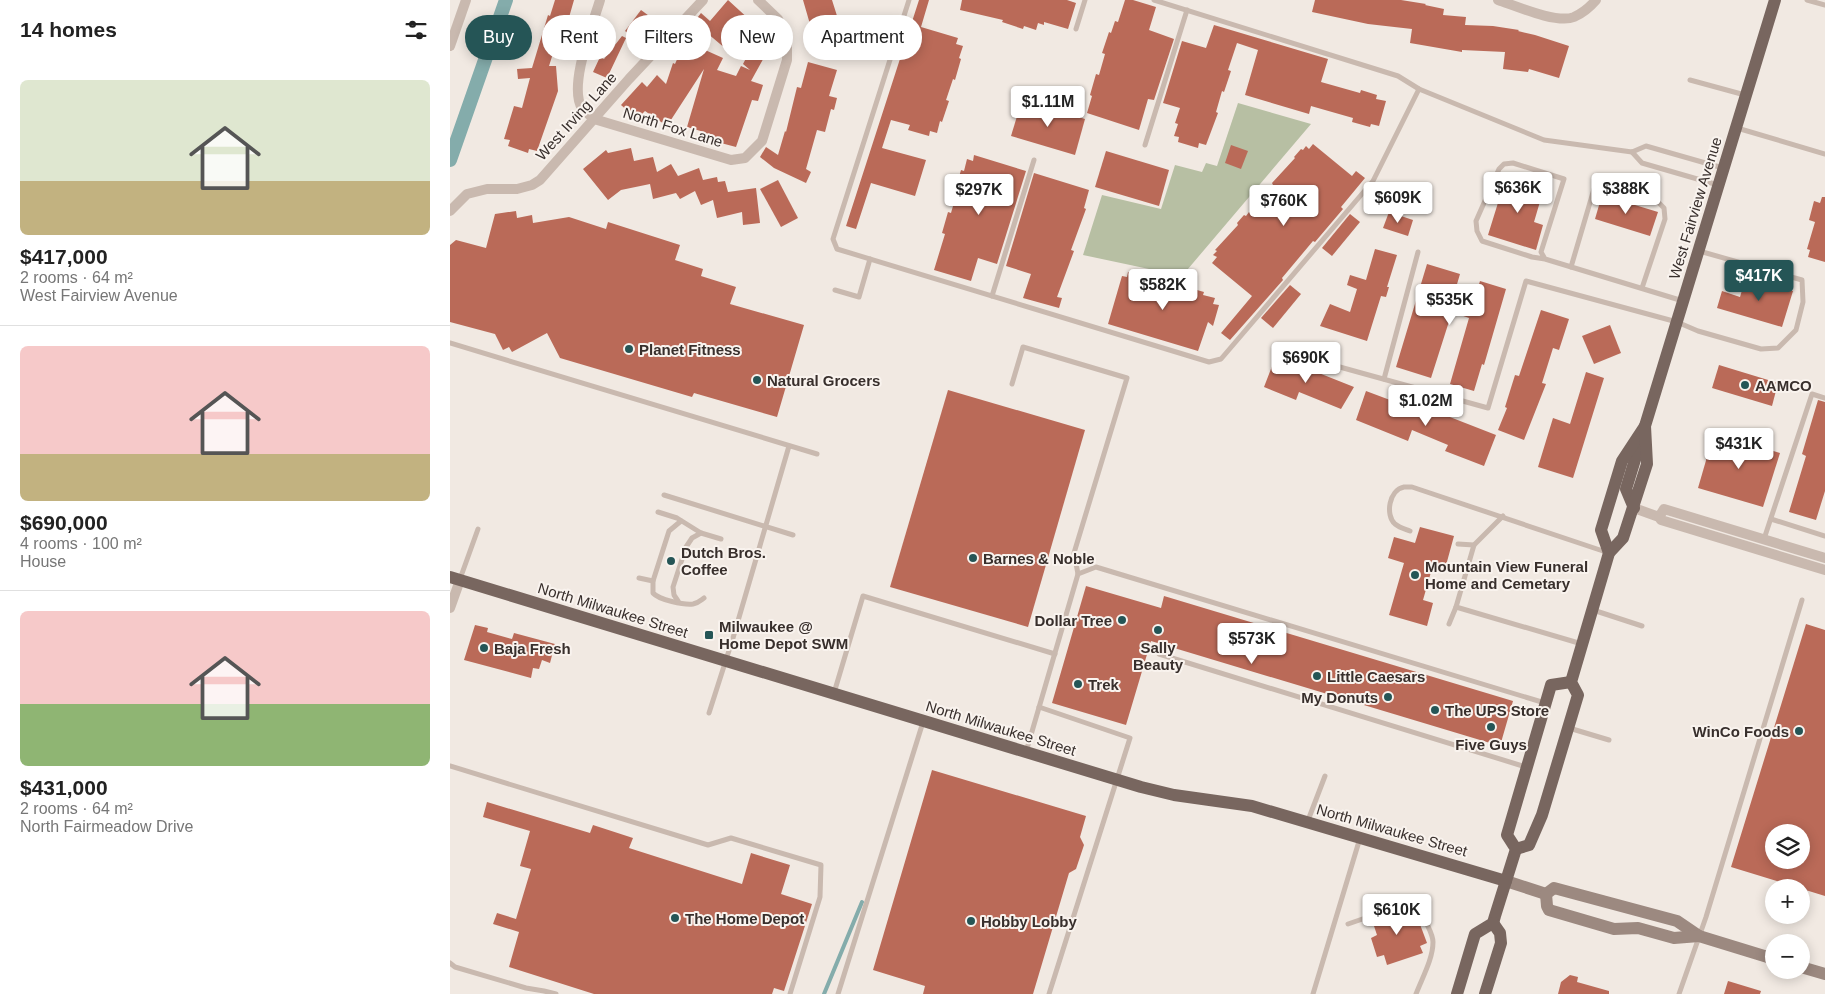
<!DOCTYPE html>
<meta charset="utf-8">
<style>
body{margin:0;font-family:Helvetica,sans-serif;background:#f6f6f6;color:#222;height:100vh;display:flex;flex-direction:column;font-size:19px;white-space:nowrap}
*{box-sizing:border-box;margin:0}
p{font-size:16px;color:#767676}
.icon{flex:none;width:28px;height:28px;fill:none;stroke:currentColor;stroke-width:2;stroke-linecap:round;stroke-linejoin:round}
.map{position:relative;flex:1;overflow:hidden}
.side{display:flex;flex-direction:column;background:#fff;width:450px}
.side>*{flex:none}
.top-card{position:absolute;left:15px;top:15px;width:475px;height:45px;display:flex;gap:10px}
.buttons{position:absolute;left:1315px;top:824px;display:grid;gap:10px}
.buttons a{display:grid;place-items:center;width:45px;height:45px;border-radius:50%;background:#fff;box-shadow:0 2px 12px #0003;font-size:25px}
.price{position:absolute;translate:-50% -42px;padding:0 11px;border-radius:5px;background:#fff;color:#222;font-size:16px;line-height:32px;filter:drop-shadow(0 1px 2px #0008)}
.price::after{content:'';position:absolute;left:50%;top:30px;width:15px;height:11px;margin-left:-8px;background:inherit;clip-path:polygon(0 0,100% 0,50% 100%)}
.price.selected{background:#255556;color:#fff}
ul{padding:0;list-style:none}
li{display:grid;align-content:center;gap:10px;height:265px;padding:0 20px}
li+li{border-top:1px solid #e0e0e0}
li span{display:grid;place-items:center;height:155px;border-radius:8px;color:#555}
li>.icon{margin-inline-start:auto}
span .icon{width:90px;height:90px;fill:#fffc;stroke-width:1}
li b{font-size:21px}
h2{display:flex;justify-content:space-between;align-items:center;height:60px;padding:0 20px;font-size:21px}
.tag{padding:0 18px;border-radius:22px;background:#fff;box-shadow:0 2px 12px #0003;font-size:18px;line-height:45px}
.tag.selected{background:#255556;color:#fff}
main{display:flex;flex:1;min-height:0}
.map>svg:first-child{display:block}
.green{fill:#b7bfa3}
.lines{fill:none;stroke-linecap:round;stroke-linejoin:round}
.stream{stroke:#84acab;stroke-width:4}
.canal{stroke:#84acab;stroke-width:14}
.building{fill:#ba6a58;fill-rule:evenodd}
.lane{stroke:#c9b9af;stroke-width:5}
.street{stroke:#c9b9af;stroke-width:10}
.secondary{stroke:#9c8980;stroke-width:12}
.primary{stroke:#78665f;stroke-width:12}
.poi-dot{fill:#255556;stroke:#f9f3ee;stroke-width:2}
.labels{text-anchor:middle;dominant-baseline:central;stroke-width:4;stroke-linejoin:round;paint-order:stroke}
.street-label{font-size:15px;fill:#382f2c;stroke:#f9f3ee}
.poi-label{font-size:15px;font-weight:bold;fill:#382f2c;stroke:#f9f3ee;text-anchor:start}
</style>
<main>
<section class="side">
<h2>14 homes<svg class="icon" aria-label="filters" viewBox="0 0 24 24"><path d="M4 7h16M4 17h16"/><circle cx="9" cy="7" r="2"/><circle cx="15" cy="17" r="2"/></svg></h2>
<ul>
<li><span style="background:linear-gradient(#dfe7d0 65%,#c2b280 0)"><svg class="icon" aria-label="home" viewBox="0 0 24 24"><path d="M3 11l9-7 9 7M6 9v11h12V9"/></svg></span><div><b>$417,000</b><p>2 rooms · 64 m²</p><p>West Fairview Avenue</p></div></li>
<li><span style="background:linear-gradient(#f6c9c9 70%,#c2b280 0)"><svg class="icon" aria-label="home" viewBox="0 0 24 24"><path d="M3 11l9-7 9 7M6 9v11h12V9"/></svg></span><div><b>$690,000</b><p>4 rooms · 100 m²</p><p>House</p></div></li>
<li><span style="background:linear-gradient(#f6c9c9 60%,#8fb573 0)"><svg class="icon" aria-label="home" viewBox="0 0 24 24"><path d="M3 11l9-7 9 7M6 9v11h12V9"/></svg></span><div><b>$431,000</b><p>2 rooms · 64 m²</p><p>North Fairmeadow Drive</p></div></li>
</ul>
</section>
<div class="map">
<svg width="1375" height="994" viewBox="0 0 1375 994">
<rect width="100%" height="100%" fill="#f1e9e2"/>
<path class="green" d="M788,103L861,124L732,276L633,255L652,195L711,209L725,165L752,172L756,163L767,166Z"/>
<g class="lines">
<path class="stream" d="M374,994L412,902"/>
<path class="canal" d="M0,160L56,0"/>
</g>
<g class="building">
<path d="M105,0H124L118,21L127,24L123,38L113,35L111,43L107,41L99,66H106L108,91L87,151L79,149L78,153L58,146L60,140L54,139L64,106L72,108L80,78L68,79L67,69L82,68L98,15L100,16Z"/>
<path d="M278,0L301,21L276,49L244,22L251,13L260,21Z"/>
<path d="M353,0H382L388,19L377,23L380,51L363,53L361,38H364Z"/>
<path d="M469,0H479L471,27L508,38L506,44L513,46L509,58L511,59L505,80L503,79L496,100L499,101L492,122L490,121L487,133L480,131L479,136L458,130L460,125L441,120L432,148L476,160L465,196L421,183L406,229L396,226Z"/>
<path d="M512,0H617L626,3L618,29L594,22V25L588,23L586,30L574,26L573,29L552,22L553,20L510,10Z"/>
<path d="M675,0H683L706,7L699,30L724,39L704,100L698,99L689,130L637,113L642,96L640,95L646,74L649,75L655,54L652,53L659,32L661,33L665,21L668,22Z"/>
<path d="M865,0H951L976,4L975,5L994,9L993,15L1016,17L1015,25L1043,26L1069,30L1068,31L1085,35L1119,46L1109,78L1079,69L1078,72L1053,69L1055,52L1012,50V52L960,43L962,29L918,24L862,12Z"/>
<path d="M191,10L206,21L190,42L175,31Z"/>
<path d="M764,25L878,59L871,82L910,93L911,90L927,95L926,99L936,101L929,126L921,124L920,127L902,122L903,118L861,106L859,114L795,95L808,50L787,43L778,70L781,71L774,92L772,91L766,112L768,113L756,145L749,143L748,148L728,142L729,137L724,136L728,124L725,123L730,108L713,103L732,41L756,48Z"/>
<path d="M172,36L176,38L157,78L143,72L150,57L154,59Z"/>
<path d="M307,37L321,45L301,81L313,85L308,101L302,100L286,147L252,138L254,132L237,127L254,69L217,126L195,111L187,119L171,105L192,82L197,87L207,75L216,84L223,63L225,64L235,41L273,58L267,70L286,76L291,66L300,70L293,64Z"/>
<path d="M358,62L387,70L379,96L387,98L384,110L381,109L375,132L367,130L356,169L361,172L356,183L324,168L310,157L316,147L328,155L335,131L336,132L347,87L351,88Z"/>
<path d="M572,100L635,119L625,155L561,136Z"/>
<path d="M863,144L902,176L906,171L915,178L891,207L893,209L865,242L863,241L832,278L833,280L780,340L771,333L802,296L762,263L767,257L763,255L767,251L765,250L788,225L787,223L794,215L796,216L799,212L802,215L806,210L807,211L824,191L820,188L823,185L822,183L845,158L844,157L851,149L853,150L856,146L859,149Z"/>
<path d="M781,145L798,151L791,169L775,163Z"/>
<path d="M181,148L184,161L203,157L207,172L221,164L228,176L249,168L253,180L267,177L268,182L275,181L278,192L306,188L310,223L293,225L292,212L267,218L263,200L251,205L245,191L230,199L226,193L203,199L200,184L171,190L158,200L133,169L156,150L158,153Z"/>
<path d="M656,151L719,170L709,206L645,187Z"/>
<path d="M524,155L576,171L547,264L528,258L521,281L484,270L495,234L492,233L498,212L501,213L507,192L505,191L511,170L514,171L517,159L523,161Z"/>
<path d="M584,173L639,190L634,208L636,209L621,250L624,251L607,297L612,298L609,308L573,298L581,274L556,266Z"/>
<path d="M1056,177L1094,188L1084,222L1093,225L1086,250L1038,235Z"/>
<path d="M328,180L348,218L331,227L310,189Z"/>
<path d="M1152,195L1208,212L1200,236L1145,219Z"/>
<path d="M1372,197H1375V262L1358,257L1360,250L1357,249L1365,222L1359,220L1364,201L1370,203Z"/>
<path d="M66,211L67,218L82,215L83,223L119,217L156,229L158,222L230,245L225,260L253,269L251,276L286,287L280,304L354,325L327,417L244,393L242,397L110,358L97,333L62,352L59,347L53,350L45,334L0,322V245L6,240L36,248L45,214Z"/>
<path d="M939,212L963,220L958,236L933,228Z"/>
<path d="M900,214L910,222L882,256L872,248Z"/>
<path d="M925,249L947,255L937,287H939L936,297L931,296L917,341L870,326L880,304L900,312L907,289L897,285L900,275L916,280Z"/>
<path d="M977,264L1010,274L1005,291L1025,297L1030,281L1056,289L1034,365L1032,364L1024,391L1000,384L1019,318L1002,312L981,378L946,367Z"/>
<path d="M678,272L690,276L691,273L712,280L711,282L732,289L733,286L754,292L753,295L765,298L763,304L769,305L763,326L758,322L748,351L658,324L672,276L677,277Z"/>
<path d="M1296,277L1343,291L1332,327L1267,308L1272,291L1290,297Z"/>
<path d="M840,285L851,294L823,328L811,318Z"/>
<path d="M1091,310L1119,319L1109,350L1103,348L1092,383L1096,384L1074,440L1048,430L1057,408L1055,407L1065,375L1069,376Z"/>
<path d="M1160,325L1171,353L1144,364L1132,336Z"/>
<path d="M826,356L904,387L891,409L849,392L846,400L814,387Z"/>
<path d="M1269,365L1328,383L1322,406L1262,388Z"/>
<path d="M1136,372L1154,378L1123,478L1088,467L1103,418L1120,424Z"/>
<path d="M498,390L635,430L578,627L440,587Z"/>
<path d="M916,391L940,400L941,397L962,407L964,403L1046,435L1034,466L995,451L998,445L962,430L958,441L906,420Z"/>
<path d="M1368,400L1375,402V491L1366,520L1339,512L1356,456L1352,454Z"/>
<path d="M1264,433L1330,453L1313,507L1248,488Z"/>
<path d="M970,527L1004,536L995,569L983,565L973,600L983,603L977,626L939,615L954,563L938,558L944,537L965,543Z"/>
<path d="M636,586L711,608L714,596L1063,701L1050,746L701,641L676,725L602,703Z"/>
<path d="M1356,624L1375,630V896L1281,867ZM1324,832H1351V860H1324Z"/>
<path d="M25,625L38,628L37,632L62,639L64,633L105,644L100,663L92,660L89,669L83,668L81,678L14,660Z"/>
<path d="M482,770L636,816L630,837L634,845L626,869L619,873L583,994H473L475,986L423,970Z"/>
<path d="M37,802L140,833L143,825L183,838L179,848L292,884L301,853L340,865L331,894L362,904L334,991L324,988L322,994H144L59,967L69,932L43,924L47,913L66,919L81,869L70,866L80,831L33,817Z"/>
<path d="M940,903L938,909L943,912L946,920L963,914L964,920L968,919L977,943L970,946L973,953L937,965L934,955L927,957L921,938L927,935L924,926L928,925L926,919L928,913L922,909Z"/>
<path d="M1120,975L1128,977L1127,982L1159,991V994H1108L1111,982Z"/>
<path d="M1278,981L1311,991L1310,994H1274Z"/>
</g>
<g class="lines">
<g class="lane">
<path d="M459,0L383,239L387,249L759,362L771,359L923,181L969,89"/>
<path d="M704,0L948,76L969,89L1094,140L1182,152L1196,146L1273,168"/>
<path d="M1357,0L1375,5"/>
<path d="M626,29L635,0"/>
<path d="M1240,80L1295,95"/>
<path d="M1287,128L1375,154"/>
<path d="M695,145L737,10"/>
<path d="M1182,152L1192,163L1268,185"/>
<path d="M1095,259L1082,257L1032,241L1027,231L1026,221L1049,169L1054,164L1063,163L1114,179L1091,252L1095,259L1233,301"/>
<path d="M1121,267L1144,189L1150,185L1207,201L1214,208L1215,219L1192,288"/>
<path d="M385,290L409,297L420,259"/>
<path d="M542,296L584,160"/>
<path d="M0,343L367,454"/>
<path d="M850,356L1038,408L1076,281L1227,322L1248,331L1311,349L1328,348L1346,330L1353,302L1352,280L1249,251"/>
<path d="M934,379L968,252"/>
<path d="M562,384L573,347L677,378L624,553L628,574"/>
<path d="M214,495L343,535"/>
<path d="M208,512L227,518L251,533L271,539"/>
<path d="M1321,519L1375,536"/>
<path d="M231,521L219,531L203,581V593C209,600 234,605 243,604C248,603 250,601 254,598"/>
<path d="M960,531C955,529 950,528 945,524C935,515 939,490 954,487C957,487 960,487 962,487L1156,552"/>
<path d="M1314,539L1362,394L1375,398"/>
<path d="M1008,544L1024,545L1053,516"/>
<path d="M189,578L203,581"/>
<path d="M10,579L28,529"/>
<path d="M228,601L224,595L223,587L236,547L242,538L251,533"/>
<path d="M1006,607L1132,644"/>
<path d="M1143,610L1192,626"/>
<path d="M999,624L1006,607L1024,545"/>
<path d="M709,654L1076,767"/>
<path d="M384,693L413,596L605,654"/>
<path d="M589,707L680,738L599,994"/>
<path d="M259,713L283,638L339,446"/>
<path d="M1119,728L1159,740"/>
<path d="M576,752L628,574L646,567L1095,703"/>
<path d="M0,766L258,845L281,838L371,865L370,897L340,994"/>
<path d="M857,823L875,776"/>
<path d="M942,908C960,904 968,900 975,920C978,927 983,935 983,942C983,959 972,978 966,994"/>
<path d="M898,924L924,915"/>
<path d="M0,963L5,967L76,988L94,991L106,994"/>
<path d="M388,994L473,722"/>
<path d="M863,994L910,838"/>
<path d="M1229,994L1256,917L1352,600"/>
</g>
<g class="street">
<path d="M150,0C143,24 118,86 132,108C135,112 140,115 144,119L281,160L295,158L312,141L337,60V39L328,19L308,0"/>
<path d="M1048,0C1066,6 1107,24 1124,17C1133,13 1140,7 1146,0"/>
<path d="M0,46L16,0"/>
<path d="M0,211L17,194L37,189H67L82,185L90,180L179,79L253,0"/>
<path d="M1184,508L1209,517L1211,520L1375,570"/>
<path d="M1209,517L1214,509L1375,558"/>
<path d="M0,608L10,580"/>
</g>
<g class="secondary">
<path d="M1056,881L1096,894"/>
<path d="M1096,894L1104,888L1227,921L1249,936L1324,959"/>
<path d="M1096,894L1097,906L1099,910L1164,929L1188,928L1224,938L1249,936"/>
<path d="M1351,967L1375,974"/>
</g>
<g class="primary">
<path d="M1184,508L1176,489L1191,440"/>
<path d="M1159,553L1151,530L1172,461L1195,426L1325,0"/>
<path d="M0,577L691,787L724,795L802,806L1056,881"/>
<path d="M1066,849L1079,845L1092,815L1128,695L1121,682L1159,553L1173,538L1197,464L1195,426"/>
<path d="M1007,994L1025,934L1043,923L1045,916L1066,849L1057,835L1101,685L1121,682"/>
<path d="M1035,994L1051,943L1050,933L1043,923"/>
</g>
</g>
<g class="poi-dot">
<circle cx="179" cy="349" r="5"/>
<circle cx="307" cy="380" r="5"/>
<circle cx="1295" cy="385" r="5"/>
<circle cx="523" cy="558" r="5"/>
<circle cx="221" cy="561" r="5"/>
<circle cx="965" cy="575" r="5"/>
<circle cx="672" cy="620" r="5"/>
<circle cx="708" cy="630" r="5"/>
<rect x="254" y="630" width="10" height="10" rx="2.5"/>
<circle cx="34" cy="648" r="5"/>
<circle cx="867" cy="676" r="5"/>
<circle cx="628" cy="684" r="5"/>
<circle cx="938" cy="697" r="5"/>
<circle cx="985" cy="710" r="5"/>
<circle cx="1041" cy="727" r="5"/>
<circle cx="1349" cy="731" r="5"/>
<circle cx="225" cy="918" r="5"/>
<circle cx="521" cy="921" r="5"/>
</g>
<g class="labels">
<g class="street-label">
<text transform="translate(126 116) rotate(-48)">West Irving Lane</text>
<text transform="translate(223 127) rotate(17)">North Fox Lane</text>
<text transform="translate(1245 208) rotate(-73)">West Fairview Avenue</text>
<text transform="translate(163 610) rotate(17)">North Milwaukee Street</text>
<text transform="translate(551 728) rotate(17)">North Milwaukee Street</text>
<text transform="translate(942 830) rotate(16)">North Milwaukee Street</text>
</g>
<g class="poi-label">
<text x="189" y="349">Planet Fitness</text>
<text x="317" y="380">Natural Grocers</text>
<text x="1305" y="385">AAMCO</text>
<text x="231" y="552">Dutch Bros.<tspan x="231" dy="17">Coffee</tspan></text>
<text x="533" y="558">Barnes &amp; Noble</text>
<text x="975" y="566">Mountain View Funeral<tspan x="975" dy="17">Home and Cemetary</tspan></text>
<text x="662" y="620" text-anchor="end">Dollar Tree</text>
<text x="269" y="626">Milwaukee @<tspan x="269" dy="17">Home Depot SWM</tspan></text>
<text x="708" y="647" text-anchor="middle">Sally<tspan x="708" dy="17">Beauty</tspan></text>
<text x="44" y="648">Baja Fresh</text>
<text x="877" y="676">Little Caesars</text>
<text x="638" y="684">Trek</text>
<text x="928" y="697" text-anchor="end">My Donuts</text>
<text x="995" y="710">The UPS Store</text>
<text x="1339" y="731" text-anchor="end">WinCo Foods</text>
<text x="1041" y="744" text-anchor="middle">Five Guys</text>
<text x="235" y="918">The Home Depot</text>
<text x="531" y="921">Hobby Lobby</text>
</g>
</g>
</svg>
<div class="buttons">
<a><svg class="icon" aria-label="layers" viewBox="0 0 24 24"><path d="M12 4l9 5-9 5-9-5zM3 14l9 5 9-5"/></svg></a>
<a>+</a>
<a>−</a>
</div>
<b class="price" style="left:598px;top:128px">$1.11M</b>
<b class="price" style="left:1068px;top:214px">$636K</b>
<b class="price" style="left:1176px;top:215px">$388K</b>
<b class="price" style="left:529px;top:216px">$297K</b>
<b class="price" style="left:948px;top:224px">$609K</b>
<b class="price" style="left:834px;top:227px">$760K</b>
<b class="price selected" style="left:1309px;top:302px">$417K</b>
<b class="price" style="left:713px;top:311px">$582K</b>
<b class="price" style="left:1000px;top:326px">$535K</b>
<b class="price" style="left:856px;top:384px">$690K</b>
<b class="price" style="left:976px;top:427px">$1.02M</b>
<b class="price" style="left:1289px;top:470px">$431K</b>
<b class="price" style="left:802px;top:665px">$573K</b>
<b class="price" style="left:947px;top:936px">$610K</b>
<div class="top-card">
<a class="tag selected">Buy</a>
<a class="tag">Rent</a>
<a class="tag">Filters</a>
<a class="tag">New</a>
<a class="tag">Apartment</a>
</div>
</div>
</main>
